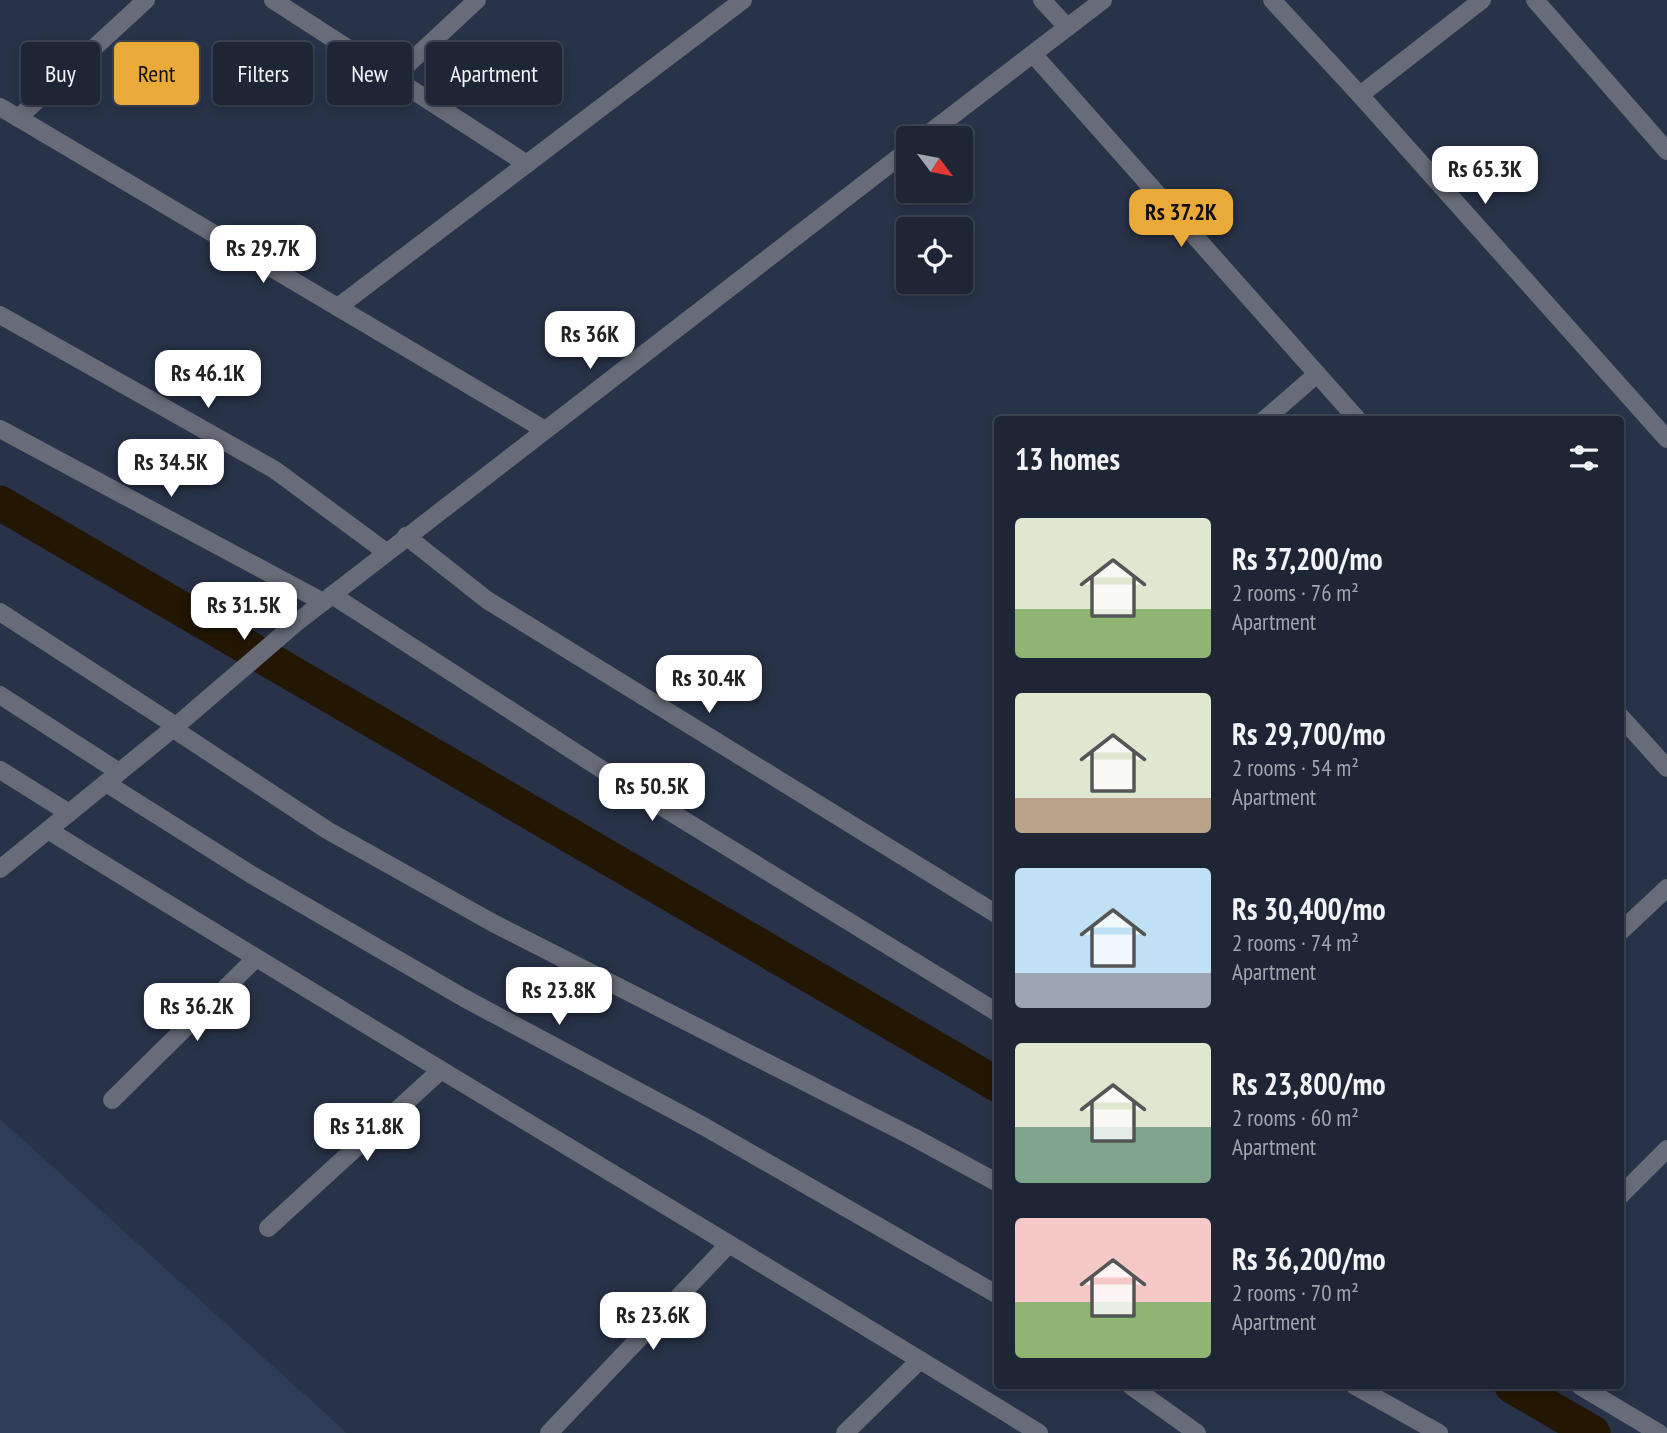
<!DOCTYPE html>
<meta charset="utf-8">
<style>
body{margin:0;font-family:"PT Sans Narrow",sans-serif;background:#262e3e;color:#f1f3f6;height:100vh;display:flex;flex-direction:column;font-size:26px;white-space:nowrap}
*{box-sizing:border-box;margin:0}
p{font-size:23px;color:#a1a5ad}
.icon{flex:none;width:38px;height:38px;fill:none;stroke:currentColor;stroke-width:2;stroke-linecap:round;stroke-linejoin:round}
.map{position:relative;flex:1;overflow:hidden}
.sheet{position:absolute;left:994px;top:416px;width:630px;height:973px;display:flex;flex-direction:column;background:#1e2636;border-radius:7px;box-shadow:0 4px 10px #0003,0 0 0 2px #3c4351}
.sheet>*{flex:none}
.banner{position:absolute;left:21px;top:42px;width:665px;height:63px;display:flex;gap:14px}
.needle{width:46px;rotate:122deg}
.fabs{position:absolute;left:896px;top:126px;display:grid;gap:14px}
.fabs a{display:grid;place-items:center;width:77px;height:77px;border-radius:7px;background:#1e2636;box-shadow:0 4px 10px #0003,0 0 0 2px #3c4351;font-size:35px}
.price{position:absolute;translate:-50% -60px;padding:0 16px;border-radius:14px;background:#fff;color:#222;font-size:23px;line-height:46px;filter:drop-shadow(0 2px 4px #0008)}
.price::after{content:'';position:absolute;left:50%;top:42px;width:21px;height:16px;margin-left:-10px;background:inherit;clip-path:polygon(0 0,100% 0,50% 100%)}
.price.selected{background:#eaaa39;color:#111}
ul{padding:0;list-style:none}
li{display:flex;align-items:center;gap:21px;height:175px;padding:0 21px}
li span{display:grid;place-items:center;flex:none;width:196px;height:140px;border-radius:7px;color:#555}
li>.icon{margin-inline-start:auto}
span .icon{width:84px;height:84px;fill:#fffc;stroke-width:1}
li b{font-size:30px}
h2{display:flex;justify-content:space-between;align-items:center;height:84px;padding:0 21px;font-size:30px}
.tag{padding:0 24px;border-radius:7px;background:#1e2636;box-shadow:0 4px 10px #0003,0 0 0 2px #3c4351;font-size:24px;line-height:63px}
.tag.selected{background:#eaaa39;color:#111}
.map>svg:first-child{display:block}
.built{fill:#2f3c58}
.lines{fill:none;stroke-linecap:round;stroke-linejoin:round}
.canal{stroke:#231704;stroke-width:35}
.minor{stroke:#676c78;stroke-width:18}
</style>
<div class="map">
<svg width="1667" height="1433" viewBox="0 0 1667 1433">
<rect width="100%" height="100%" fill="#283248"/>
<path class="built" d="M0,1119L347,1433H0Z"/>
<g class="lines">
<g class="canal">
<path d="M0,503L998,1085"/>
<path d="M1512,1386L1593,1433"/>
</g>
<g class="minor">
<path d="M273,0L527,164"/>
<path d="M1042,0L1067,27"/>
<path d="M1272,0L1360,95L1667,439"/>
<path d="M1535,0L1667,151"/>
<path d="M1033,54L1358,420"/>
<path d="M393,78L477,0"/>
<path d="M1360,95L1482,0"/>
<path d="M0,107L545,430"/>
<path d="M18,118L146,0"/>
<path d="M923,138L1103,0"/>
<path d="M338,307L743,0"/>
<path d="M0,315L275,470L386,552"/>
<path d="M1264,420L1317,374"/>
<path d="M0,429L323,602"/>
<path d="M406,536L487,600L998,915"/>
<path d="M332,595L615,778L998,1013"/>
<path d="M0,612L176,726"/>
<path d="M0,695L119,772"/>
<path d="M1620,716L1667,768"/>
<path d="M172,728L327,830L493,923L915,1138L998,1183"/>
<path d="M0,770L69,813"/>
<path d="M106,783L252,875L464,998L705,1127L998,1295"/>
<path d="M48,830C377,1034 710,1230 1039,1433"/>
<path d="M0,869L176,726L296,623L908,150"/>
<path d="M1620,932L1667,888"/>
<path d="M112,1100L255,959"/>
<path d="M1620,1196L1667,1149"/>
<path d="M268,1228L441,1070"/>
<path d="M1131,1386L1197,1433"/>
<path d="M1355,1386L1439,1433"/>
<path d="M1580,1386L1659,1433"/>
<path d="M549,1433L729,1244"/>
<path d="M845,1433L920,1360"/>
</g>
</g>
</svg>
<div class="fabs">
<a><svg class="needle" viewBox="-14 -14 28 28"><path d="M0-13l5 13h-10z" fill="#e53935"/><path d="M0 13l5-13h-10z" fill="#a1a5ad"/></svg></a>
<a><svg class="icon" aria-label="locate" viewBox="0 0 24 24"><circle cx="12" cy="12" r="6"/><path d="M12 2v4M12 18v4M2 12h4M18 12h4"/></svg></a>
</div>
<b class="price" style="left:1485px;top:206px">Rs 65.3K</b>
<b class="price selected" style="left:1181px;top:249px">Rs 37.2K</b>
<b class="price" style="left:263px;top:285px">Rs 29.7K</b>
<b class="price" style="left:590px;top:371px">Rs 36K</b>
<b class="price" style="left:208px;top:410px">Rs 46.1K</b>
<b class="price" style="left:171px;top:499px">Rs 34.5K</b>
<b class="price" style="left:244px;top:642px">Rs 31.5K</b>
<b class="price" style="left:709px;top:715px">Rs 30.4K</b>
<b class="price" style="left:652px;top:823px">Rs 50.5K</b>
<b class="price" style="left:559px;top:1027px">Rs 23.8K</b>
<b class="price" style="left:197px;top:1043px">Rs 36.2K</b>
<b class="price" style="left:367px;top:1163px">Rs 31.8K</b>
<b class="price" style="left:653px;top:1352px">Rs 23.6K</b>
<div class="banner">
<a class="tag">Buy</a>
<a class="tag selected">Rent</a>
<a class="tag">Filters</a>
<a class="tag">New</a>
<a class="tag">Apartment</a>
</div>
<section class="sheet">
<h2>13 homes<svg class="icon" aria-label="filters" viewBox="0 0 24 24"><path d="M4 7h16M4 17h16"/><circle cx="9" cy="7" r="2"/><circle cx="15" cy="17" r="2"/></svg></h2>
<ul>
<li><span style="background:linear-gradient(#dfe7d0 65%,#8fb573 0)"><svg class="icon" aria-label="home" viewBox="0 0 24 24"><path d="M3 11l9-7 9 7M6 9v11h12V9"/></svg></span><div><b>Rs 37,200/mo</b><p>2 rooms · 76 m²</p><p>Apartment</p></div></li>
<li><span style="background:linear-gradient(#dfe7d0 75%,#b9a48a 0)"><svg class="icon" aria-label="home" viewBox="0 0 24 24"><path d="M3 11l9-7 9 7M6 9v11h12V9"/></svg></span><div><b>Rs 29,700/mo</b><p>2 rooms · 54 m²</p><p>Apartment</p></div></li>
<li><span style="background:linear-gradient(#bfe0f5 75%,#9aa5b1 0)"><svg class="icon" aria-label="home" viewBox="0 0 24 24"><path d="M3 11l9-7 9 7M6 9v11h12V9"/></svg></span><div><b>Rs 30,400/mo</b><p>2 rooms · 74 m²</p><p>Apartment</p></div></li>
<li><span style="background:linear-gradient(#dfe7d0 60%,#7fa58c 0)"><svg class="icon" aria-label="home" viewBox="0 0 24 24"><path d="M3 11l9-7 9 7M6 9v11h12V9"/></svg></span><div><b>Rs 23,800/mo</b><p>2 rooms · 60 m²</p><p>Apartment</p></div></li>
<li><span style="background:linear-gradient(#f6c9c9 60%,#8fb573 0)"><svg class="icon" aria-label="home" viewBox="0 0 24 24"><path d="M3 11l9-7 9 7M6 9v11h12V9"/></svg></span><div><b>Rs 36,200/mo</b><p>2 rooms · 70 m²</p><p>Apartment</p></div></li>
</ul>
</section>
</div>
